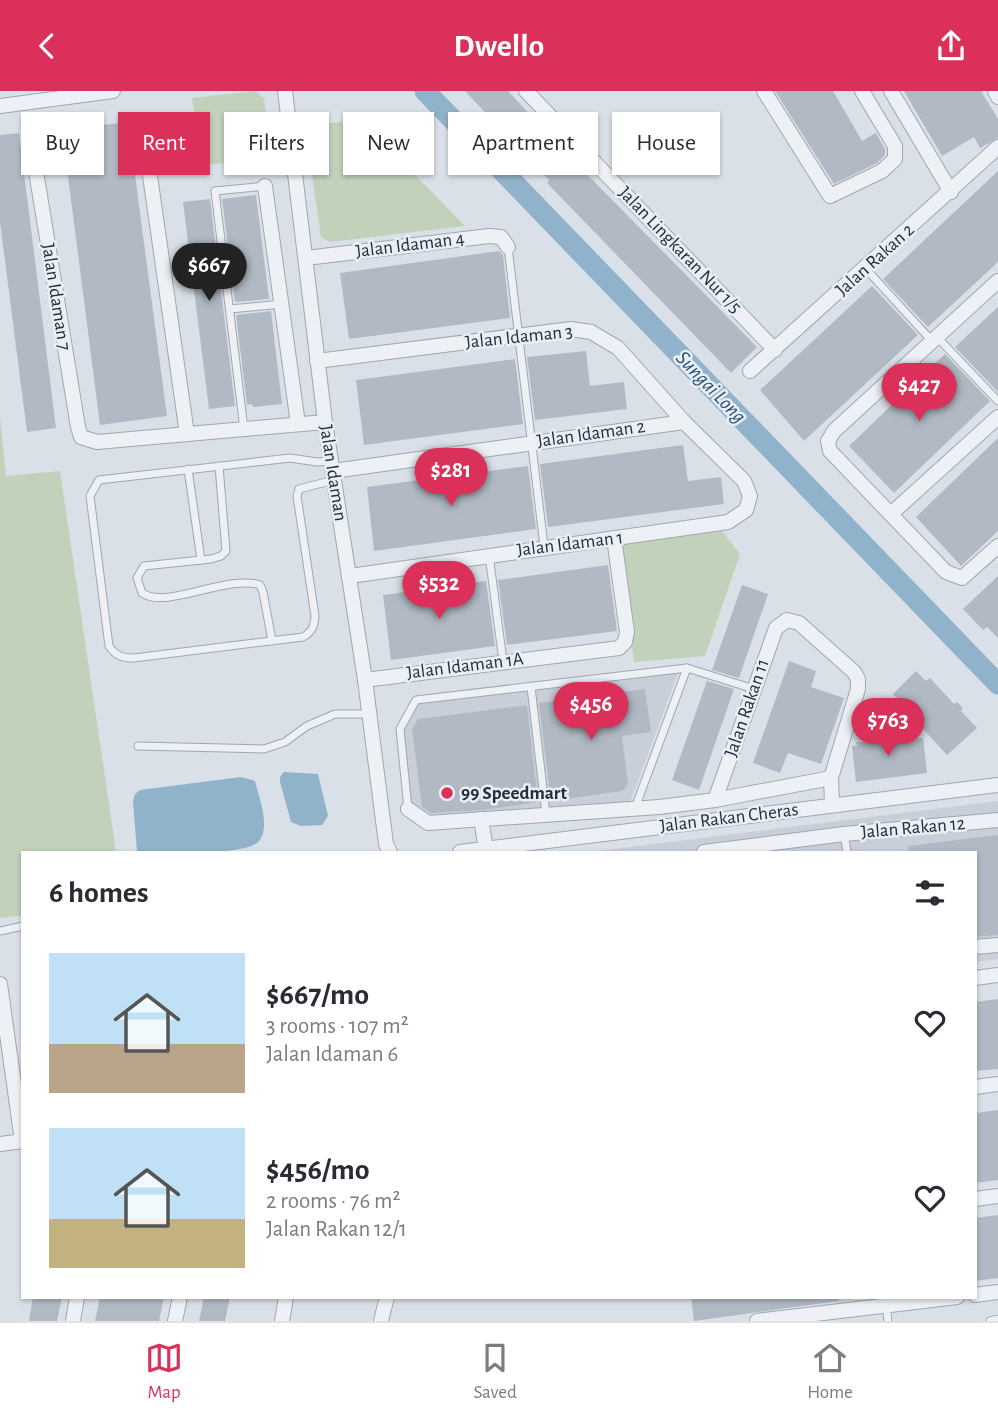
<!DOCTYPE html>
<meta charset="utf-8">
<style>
body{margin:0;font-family:"Alegreya Sans",sans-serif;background:#f7f7f7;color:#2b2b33;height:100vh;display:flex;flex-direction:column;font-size:26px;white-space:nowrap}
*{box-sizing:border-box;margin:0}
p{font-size:23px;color:#7c7c81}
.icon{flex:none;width:38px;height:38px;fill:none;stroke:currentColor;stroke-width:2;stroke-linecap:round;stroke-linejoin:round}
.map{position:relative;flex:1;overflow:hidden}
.panel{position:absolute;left:21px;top:760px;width:956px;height:448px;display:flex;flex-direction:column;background:#fff;border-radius:0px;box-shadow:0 2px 5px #0004}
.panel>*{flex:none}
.top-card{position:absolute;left:21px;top:21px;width:957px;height:63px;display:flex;gap:14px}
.price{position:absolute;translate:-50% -60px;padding:0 16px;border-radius:24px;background:#da3059;color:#fff;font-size:23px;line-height:46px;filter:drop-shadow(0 2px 4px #0008)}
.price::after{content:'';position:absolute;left:50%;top:42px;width:21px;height:16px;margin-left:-10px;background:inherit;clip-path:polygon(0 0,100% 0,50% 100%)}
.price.selected{background:#222;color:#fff}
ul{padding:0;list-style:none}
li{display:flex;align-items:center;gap:21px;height:175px;padding:0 28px}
li span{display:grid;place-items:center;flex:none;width:196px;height:140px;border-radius:0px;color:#555}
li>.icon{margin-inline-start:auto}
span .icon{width:84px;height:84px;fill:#fffc;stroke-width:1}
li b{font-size:30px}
h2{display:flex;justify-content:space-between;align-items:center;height:84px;padding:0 28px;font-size:30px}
.chip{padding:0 24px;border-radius:0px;background:#fff;box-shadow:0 2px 5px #0004;font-size:24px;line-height:63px}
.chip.selected{background:#da3059;color:#fff}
header{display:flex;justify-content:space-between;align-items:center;height:91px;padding:0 28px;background:#da3059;color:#fff;font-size:32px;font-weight:600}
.dock{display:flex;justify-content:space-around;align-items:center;height:98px;border-top:2px solid #e1e1e2;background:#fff;font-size:19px;color:#7c7c81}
.dock a{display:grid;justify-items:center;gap:4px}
.dock .selected{color:#da3059}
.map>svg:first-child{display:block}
.built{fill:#c8cfd9}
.green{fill:#c2d1ba}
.water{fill:#91b2cb}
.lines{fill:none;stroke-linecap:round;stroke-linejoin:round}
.river{stroke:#91b2cb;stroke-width:21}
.building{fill:#b1bac4}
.service-casing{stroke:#9fa7b1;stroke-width:9}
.minor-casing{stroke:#9fa7b1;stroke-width:16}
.service{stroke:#edf0f5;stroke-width:7}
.minor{stroke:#edf0f5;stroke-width:14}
.poi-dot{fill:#da3059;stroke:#e9eff4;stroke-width:2.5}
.labels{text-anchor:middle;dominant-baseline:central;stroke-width:5;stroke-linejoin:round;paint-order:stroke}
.street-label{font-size:19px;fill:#232f3e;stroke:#e9eff4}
.poi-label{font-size:19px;font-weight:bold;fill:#232f3e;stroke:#e9eff4;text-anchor:start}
.water-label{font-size:21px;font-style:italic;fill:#2a5275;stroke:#e9eff4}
</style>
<header><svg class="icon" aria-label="back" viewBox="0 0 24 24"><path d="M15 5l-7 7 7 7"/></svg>Dwello<svg class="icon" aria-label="share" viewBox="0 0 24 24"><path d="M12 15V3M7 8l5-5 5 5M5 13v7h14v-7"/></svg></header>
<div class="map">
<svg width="998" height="1230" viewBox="0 0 998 1230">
<rect width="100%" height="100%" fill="#dae0e7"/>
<g class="built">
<path d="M678,582L630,712L429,727L410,714L403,638L419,611Z"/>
<path d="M998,710V868L975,871V761H590Z"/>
</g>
<g class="green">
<path d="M255,0L264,7L271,65L202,75L192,7Z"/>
<path d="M361,29L465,135L330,151L321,146L305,35Z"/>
<path d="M0,325L6,385L60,380L116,761H23V824L0,827Z"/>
<path d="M722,440L740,463L705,565L634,571L618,452Z"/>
</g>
<g class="water">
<path d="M284,681L318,683L328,725L322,734L301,735L291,731L280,691V686Z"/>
<path d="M241,686L255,690C259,706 270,734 260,749C250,766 159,761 137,761L133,710L135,703L140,699Z"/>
</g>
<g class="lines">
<path class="river" d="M425,0L998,593"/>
</g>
<g class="building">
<path d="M465,0H508L564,60L757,256L731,282L547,92L549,89Z"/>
<path d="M775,0H833L862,50L876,42L885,58V64L877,72L834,93Z"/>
<path d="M904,0H981L998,28V47L980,57L974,46L942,65Z"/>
<path d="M128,31L167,325L100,334L62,39Z"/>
<path d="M19,42L56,337L27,341L0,131V44Z"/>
<path d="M998,80V171L928,236L883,188Z"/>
<path d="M256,104L269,208L235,211L222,108Z"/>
<path d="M210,108L235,315L209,318L183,111Z"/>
<path d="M499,160L503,164L510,227L349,248L340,182Z"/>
<path d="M872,195L918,244L804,350L760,299Z"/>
<path d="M998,216V301L955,256Z"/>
<path d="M271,220L282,313L253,316L252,313L247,314L236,224Z"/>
<path d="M586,260L590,295L624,291L627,318L535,329L527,266Z"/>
<path d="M945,263L990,310L894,402L849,355Z"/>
<path d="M515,268L523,333L364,354L356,289Z"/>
<path d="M998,347V440L961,475L916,426Z"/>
<path d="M683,354L688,390L721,386L724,413L548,436L540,373Z"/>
<path d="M528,375L536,438L374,460L367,396Z"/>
<path d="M608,474L617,540L507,554L498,489Z"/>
<path d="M998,485V547L987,536L983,539L963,518Z"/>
<path d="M486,490L495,555L391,569L383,504Z"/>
<path d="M742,494L768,503L739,587L712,579Z"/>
<path d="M789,570L816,580L811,596L844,607L821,673L788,662L780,682L753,672Z"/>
<path d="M916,580L926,590L930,587L954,613L957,611L963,617L961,620L977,637L947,664L914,628L916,626L893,603Z"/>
<path d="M707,590L734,598L699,699L672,689Z"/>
<path d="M645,598L651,641L622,645L628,694L622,700L551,710L539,612Z"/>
<path d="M527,614L538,711L484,719L431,722L422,716L412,638L418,628Z"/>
<path d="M865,642L895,650L923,647L927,682L856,691L852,655H857L856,651H863Z"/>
<path d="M998,744V844L975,846V761H909L908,755Z"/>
<path d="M998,908V978L975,980V911Z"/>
<path d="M998,1019V1089L975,1092V1022Z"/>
<path d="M998,1124V1187L975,1190V1127Z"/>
<path d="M33,1206H62L57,1230H29Z"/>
<path d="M100,1206H164L159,1230H95Z"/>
<path d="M204,1206H230L225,1230H199Z"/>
<path d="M691,1206H839V1210L694,1230Z"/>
</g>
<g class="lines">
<defs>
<g id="service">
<path d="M508,156L544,455"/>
<path d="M865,177L932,250"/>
<path d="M230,218L282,213"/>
<path d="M937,246L998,310"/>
<path d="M244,338L215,100L265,95"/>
<path d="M331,370L317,371L290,367L99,389L90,405L109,555C116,565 122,567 134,567L303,546C313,540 314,535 315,525L297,405L299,398L334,389"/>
<path d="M219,375L226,460L221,465L211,468L144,475L137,487L142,502C167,519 227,483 260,494L263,501L272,550"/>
<path d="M188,378L201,469"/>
<path d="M489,464L503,570"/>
<path d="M531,596L546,723"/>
<path d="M138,655L264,658L285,651L307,635L335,623H369"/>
<path d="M635,717L687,577"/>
<path d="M408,718L400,638L416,609L687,577L754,598"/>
<path d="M844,743L847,761"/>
<path d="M0,840L23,835"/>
<path d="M886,1215L888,1230"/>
<path d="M990,1230L998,1228"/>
</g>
<g id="minor">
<path d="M285,0L325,331L365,589L386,753L390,761"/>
<path d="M526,0L775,259"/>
<path d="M764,0L830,105L882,80L895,68V55L862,0"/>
<path d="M891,0L951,101"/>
<path d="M995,0L998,6"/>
<path d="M0,15L113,0"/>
<path d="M143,36L187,343"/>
<path d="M31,50L78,336L81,346L97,351L325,331"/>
<path d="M265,95L298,333"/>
<path d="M306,167L489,145L501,146L508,156"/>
<path d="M998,190L834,340L828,350L830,360L946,481L962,487L998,455"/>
<path d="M317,270L571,238L591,241L618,257L684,331L744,390L750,405L746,419L728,431L350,485"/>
<path d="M750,280L998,56"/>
<path d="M333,380L684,331"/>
<path d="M892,422L998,326"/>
<path d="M365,589L619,557L625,551L627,541L614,447"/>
<path d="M715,709L776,537L787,529L799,532L854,581L858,588V598L831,687L832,713"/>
<path d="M408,718L428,732L659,716L715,709L831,687"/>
<path d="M481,728L486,758"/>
<path d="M460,761L998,694"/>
<path d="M704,761L844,743L998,729"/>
<path d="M975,856L998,854"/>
<path d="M975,887L998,884"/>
<path d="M0,893L22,1050"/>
<path d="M975,996L998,993"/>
<path d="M0,1053L23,1050"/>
<path d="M975,1108L998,1105"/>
<path d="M975,1204L998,1201"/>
<path d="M73,1230L77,1206"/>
<path d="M175,1230L180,1206"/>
<path d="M282,1230L286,1206"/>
<path d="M381,1230L387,1206"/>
<path d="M757,1230L957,1206"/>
</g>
</defs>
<use href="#service" class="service-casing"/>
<use href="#minor" class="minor-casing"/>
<use href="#service" class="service"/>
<use href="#minor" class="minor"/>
</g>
<circle class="poi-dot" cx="447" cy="702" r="7"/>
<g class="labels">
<g class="street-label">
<text transform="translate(410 154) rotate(-7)">Jalan Idaman 4</text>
<text transform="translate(680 159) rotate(46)">Jalan Lingkaran Nur 1/5</text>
<text transform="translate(875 169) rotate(-42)">Jalan Rakan 2</text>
<text transform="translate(56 206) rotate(81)">Jalan Idaman 7</text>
<text transform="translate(519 246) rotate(-6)">Jalan Idaman 3</text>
<text transform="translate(591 343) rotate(-8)">Jalan Idaman 2</text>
<text transform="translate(333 382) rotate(81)">Jalan Idaman</text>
<text transform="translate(570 453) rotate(-7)">Jalan Idaman 1</text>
<text transform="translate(465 575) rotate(-7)">Jalan Idaman 1A</text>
<text transform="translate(747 617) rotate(-71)">Jalan Rakan 11</text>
<text transform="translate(729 727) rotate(-7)">Jalan Rakan Cheras</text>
<text transform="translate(913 737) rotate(-5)">Jalan Rakan 12</text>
</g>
<g class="poi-label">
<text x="461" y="702">99 Speedmart</text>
</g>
<g class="water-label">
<text transform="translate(711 296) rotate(46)">Sungai Long</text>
</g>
</g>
</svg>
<b class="price selected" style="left:209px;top:212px">$667</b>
<b class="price" style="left:919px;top:332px">$427</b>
<b class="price" style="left:451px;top:417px">$281</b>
<b class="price" style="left:439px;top:530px">$532</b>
<b class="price" style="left:591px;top:651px">$456</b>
<b class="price" style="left:888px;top:667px">$763</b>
<div class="top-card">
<a class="chip">Buy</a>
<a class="chip selected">Rent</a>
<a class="chip">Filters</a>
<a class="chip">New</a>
<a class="chip">Apartment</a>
<a class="chip">House</a>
</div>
<section class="panel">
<h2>6 homes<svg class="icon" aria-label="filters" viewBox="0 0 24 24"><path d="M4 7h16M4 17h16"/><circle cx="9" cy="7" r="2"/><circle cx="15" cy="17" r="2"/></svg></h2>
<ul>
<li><span style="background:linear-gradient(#bfe0f5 65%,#b9a48a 0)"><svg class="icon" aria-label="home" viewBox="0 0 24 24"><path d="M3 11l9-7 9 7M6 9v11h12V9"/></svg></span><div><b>$667/mo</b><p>3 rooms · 107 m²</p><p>Jalan Idaman 6</p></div><svg class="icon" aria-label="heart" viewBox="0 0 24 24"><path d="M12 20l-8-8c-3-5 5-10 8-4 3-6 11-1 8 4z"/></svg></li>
<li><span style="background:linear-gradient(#bfe0f5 65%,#c2b280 0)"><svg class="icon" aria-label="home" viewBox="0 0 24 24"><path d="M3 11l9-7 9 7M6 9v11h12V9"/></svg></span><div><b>$456/mo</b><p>2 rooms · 76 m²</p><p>Jalan Rakan 12/1</p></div><svg class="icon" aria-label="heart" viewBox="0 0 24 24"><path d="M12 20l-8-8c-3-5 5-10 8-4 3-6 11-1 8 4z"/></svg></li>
</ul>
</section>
</div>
<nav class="dock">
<a class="selected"><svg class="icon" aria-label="map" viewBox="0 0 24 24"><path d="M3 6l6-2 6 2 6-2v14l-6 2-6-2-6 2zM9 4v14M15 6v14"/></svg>Map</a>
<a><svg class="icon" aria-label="saved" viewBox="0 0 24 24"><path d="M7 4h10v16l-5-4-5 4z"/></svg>Saved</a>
<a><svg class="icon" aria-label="home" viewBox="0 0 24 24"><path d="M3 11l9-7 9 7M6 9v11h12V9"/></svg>Home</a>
</nav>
